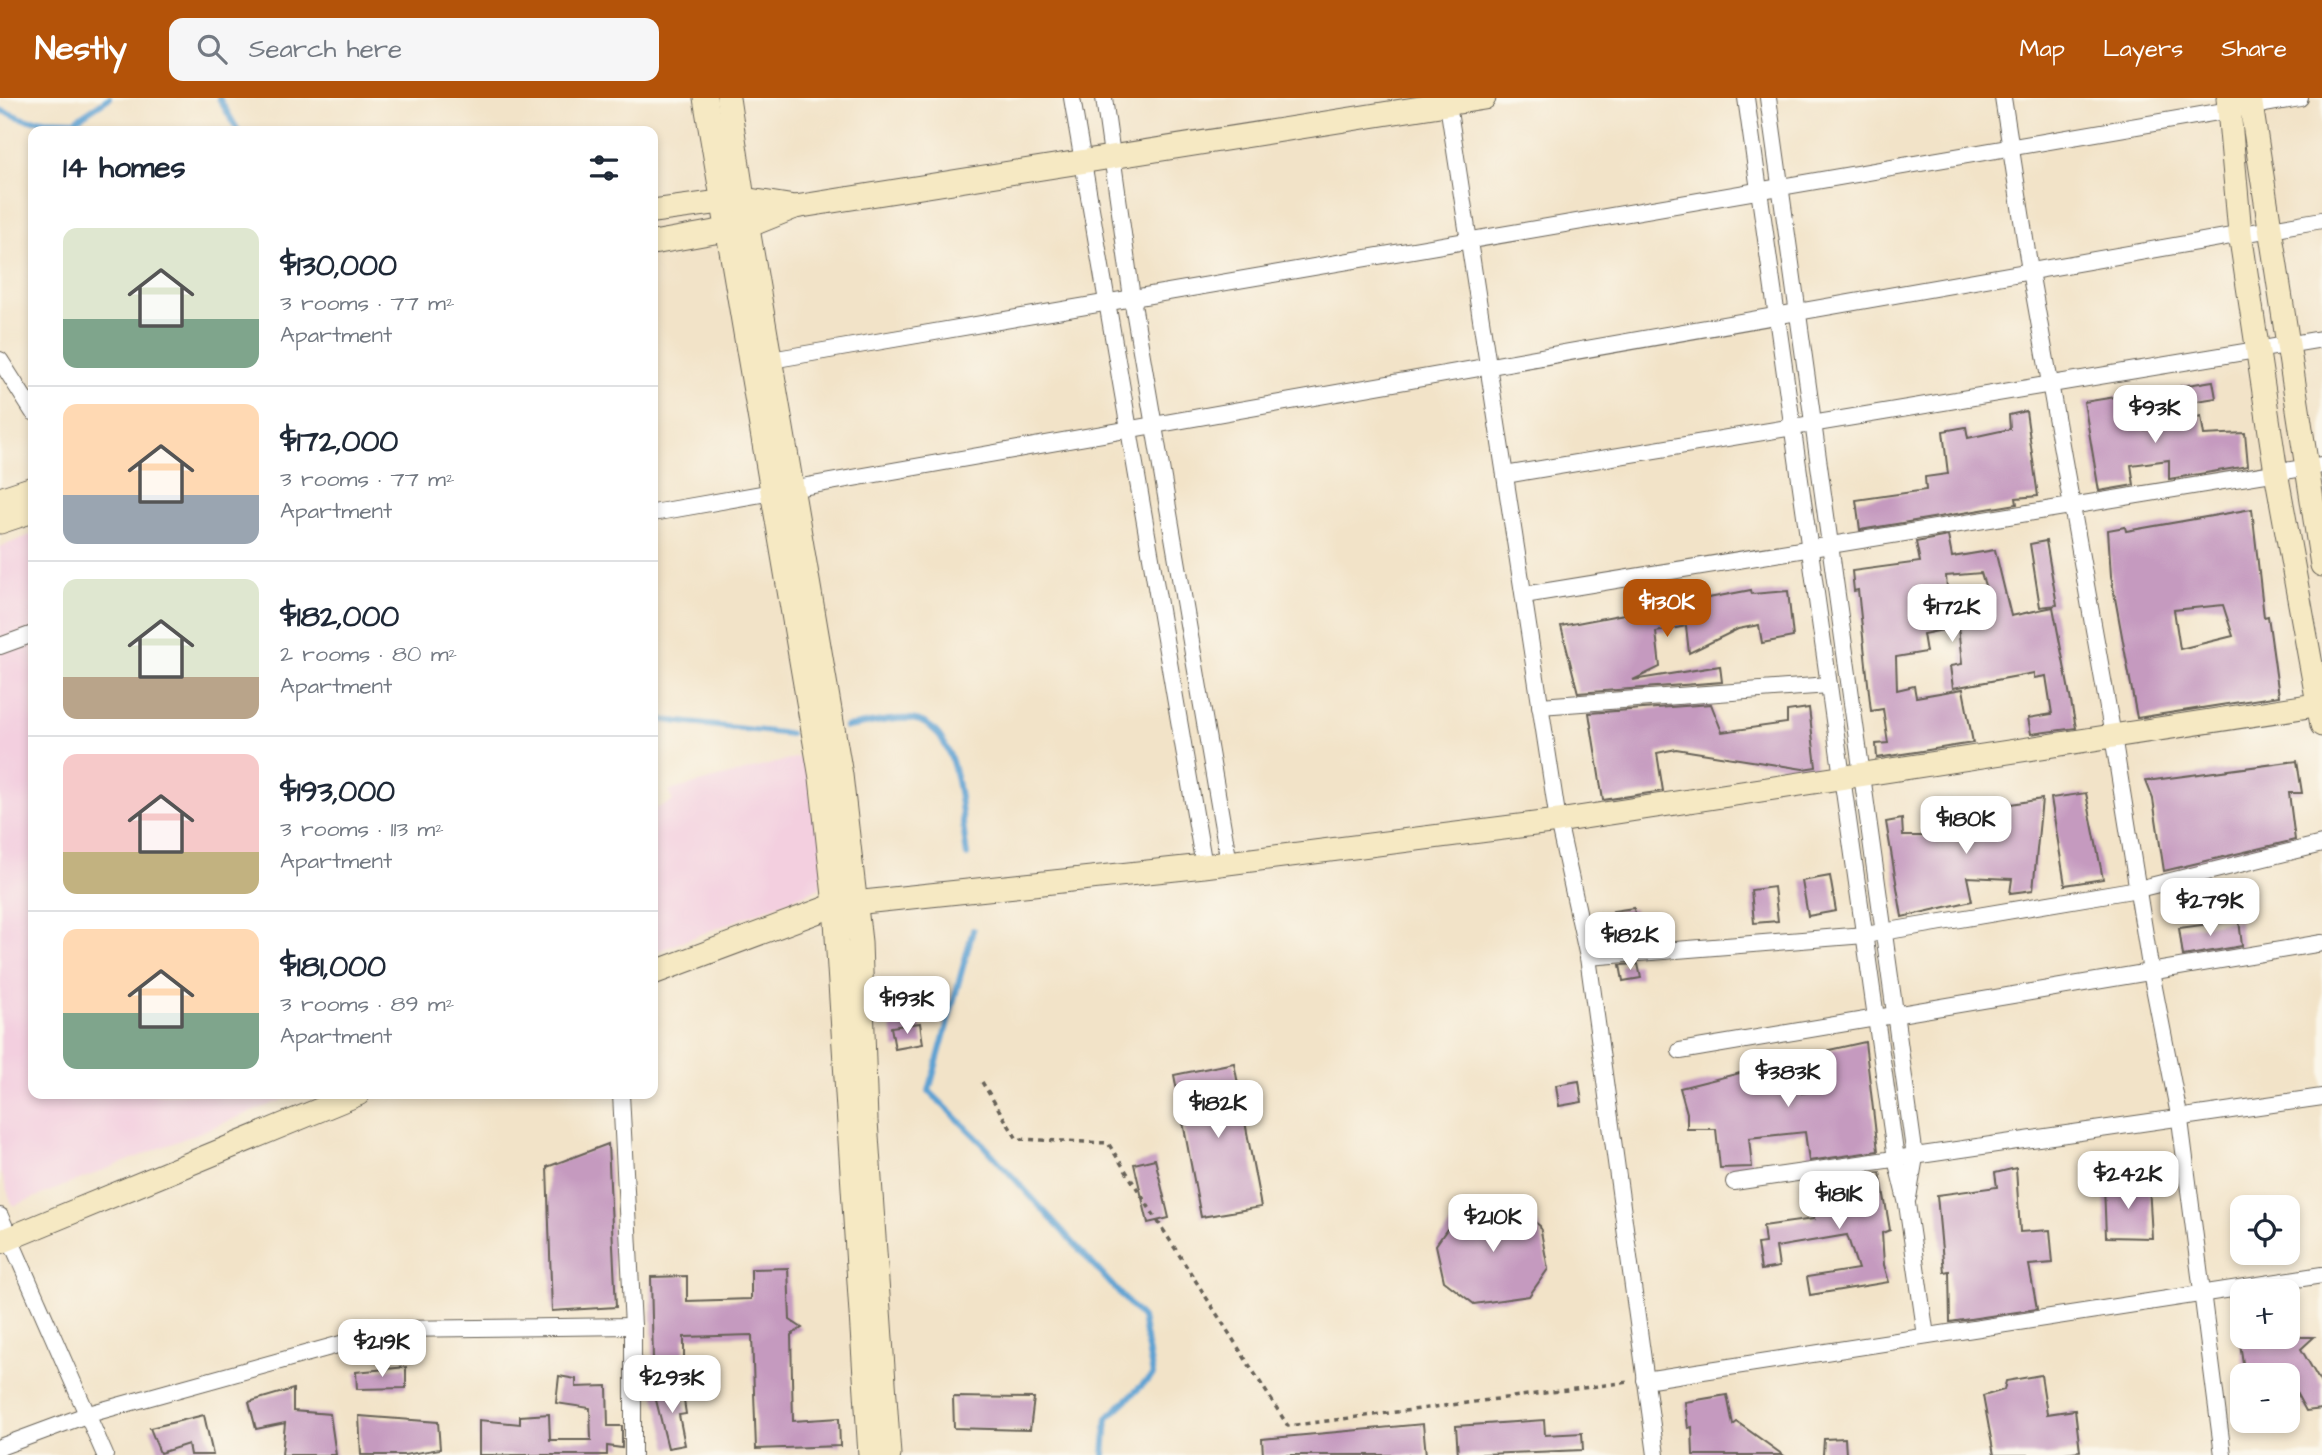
<!DOCTYPE html>
<meta charset="utf-8">
<style>
body{margin:0;font-family:"Architects Daughter",sans-serif;background:#f6f6f7;color:#1f2937;height:100vh;display:flex;flex-direction:column;font-size:26px;white-space:nowrap}
*{box-sizing:border-box;margin:0}
p{font-size:23px;color:#747a83}
.icon{flex:none;width:38px;height:38px;fill:none;stroke:currentColor;stroke-width:2;stroke-linecap:round;stroke-linejoin:round}
.map{position:relative;flex:1;overflow:hidden}
.drawer{position:absolute;left:28px;top:28px;width:630px;height:973px;display:flex;flex-direction:column;background:#fff;border-radius:14px;box-shadow:0 4px 10px #0003}
.drawer>*{flex:none}
.buttons{position:absolute;left:2230px;top:1097px;display:grid;gap:14px}
.buttons a{display:grid;place-items:center;width:70px;height:70px;border-radius:14px;background:#fff;box-shadow:0 4px 10px #0003;font-size:35px}
.price{position:absolute;translate:-50% -60px;padding:0 16px;border-radius:14px;background:#fff;color:#222;font-size:23px;line-height:46px;filter:drop-shadow(0 2px 4px #0008)}
.price::after{content:'';position:absolute;left:50%;top:42px;width:21px;height:16px;margin-left:-10px;background:inherit;clip-path:polygon(0 0,100% 0,50% 100%)}
.price.on{background:#b45309;color:#fff}
ul{padding:0;list-style:none}
li{display:flex;align-items:center;gap:21px;height:175px;padding:0 35px}
li+li{border-top:2px solid #e0e1e3}
li span{display:grid;place-items:center;flex:none;width:196px;height:140px;border-radius:14px;color:#555}
li>.icon{margin-inline-start:auto}
span .icon{width:84px;height:84px;fill:#fffc;stroke-width:1}
li b{font-size:30px}
h2{display:flex;justify-content:space-between;align-items:center;height:84px;padding:0 35px;font-size:30px}
header{display:flex;align-items:center;gap:42px;box-sizing:border-box;height:98px;padding:0 35px;background:#b45309;color:#fff}
header strong{font-size:33px}
nav{display:flex;gap:38px;margin-inline-start:auto;font-size:24px}
.search{width:490px;height:63px;background:#f6f6f7;display:flex;align-items:center;gap:18px;box-sizing:border-box;padding:0 24px;border-radius:14px;color:#747a83;font-size:26px}
.map>svg:first-child{display:block}
.built{fill:#f3cfdf}
.lines{fill:none;stroke-linecap:round;stroke-linejoin:round}
.stream{stroke:#5da1d2;stroke-width:6}
.building{fill:#c59abf;fill-rule:evenodd}
.street-casing{stroke:#676258;stroke-width:18}
.secondary-casing{stroke:#676258;stroke-width:25}
.path{stroke:#676258;stroke-width:3.5;stroke-dasharray:5 5;stroke-linecap:butt}
.street{stroke:#fff;stroke-width:16}
.secondary{stroke:#f6e9c3;stroke-width:23}
</style>
<header>
<strong>Nestly</strong>
<div class="search"><svg class="icon" aria-label="search" viewBox="0 0 24 24"><circle cx="10" cy="10" r="6"/><path d="M15 15l6 6"/></svg>Search here</div>
<nav><a>Map</a><a>Layers</a><a>Share</a></nav>
</header>
<div class="map">
<svg width="2322" height="1357" viewBox="0 0 2322 1357">
<rect width="100%" height="100%" fill="#fbf7ec"/>
<filter id="ink" filterUnits="userSpaceOnUse"><feTurbulence type="fractalNoise" baseFrequency=".0143" numOctaves="2"/><feDisplacementMap in="SourceGraphic" scale="14" xChannelSelector="R" yChannelSelector="G"/><feConvolveMatrix kernelMatrix="1 2 1 2 8 2 1 2 1" color-interpolation-filters="sRGB"/></filter>
<filter id="wash" filterUnits="userSpaceOnUse"><feTurbulence type="fractalNoise" baseFrequency=".00686" numOctaves="4" result="noise"/><feDisplacementMap in="SourceGraphic" scale="28" xChannelSelector="R" yChannelSelector="G"/><feGaussianBlur stdDeviation="1.57" result="paint"/><feColorMatrix in="noise" values="0 0 0 0 0 0 0 0 0 0 0 0 0 0 0 0 0 1.4 0 .05"/><feComposite in="paint" operator="in"/></filter>
<g filter="url(#wash)">
<rect width="100%" height="100%" fill="#f2e3c8"/>
<g class="built">
<path d="M33,436V996H297L13,1108L0,1074V449Z"/>
<path d="M806,657L825,756L820,790L653,855V712L673,703L668,693Z"/>
</g>
<g class="lines">
<g class="stream">
<path d="M219,0L238,33"/>
<path d="M0,12L27,22L74,23L109,0"/>
<path d="M653,621L790,636"/>
<path d="M846,629C866,627 891,619 911,621C962,627 960,716 967,757"/>
<path d="M973,832L929,993L981,1044L1142,1220L1153,1277L1107,1320L1104,1357"/>
</g>
</g>
<g id="blocks">
<g class="building">
<path d="M2213,283L2216,300L2184,305L2181,288Z"/>
<path d="M2128,297L2135,327L2142,326L2144,332L2201,318L2204,337L2245,335L2248,368L2169,381V362L2131,367L2134,387L2099,393L2084,304Z"/>
<path d="M2026,313L2038,398L2016,400L2017,406L1860,432L1856,402L1926,392L1925,379L1948,376L1943,333L1966,329L1968,340L2010,331L2009,317Z"/>
<path d="M2252,411L2264,519L2268,518L2279,598L2137,620L2111,478L2108,432L2125,429L2126,433ZM2223,507L2233,538L2180,551L2174,512Z"/>
<path d="M1948,438L1952,459L1995,452L2011,518L2053,509L2076,630L2031,636L2028,620L2052,616L2046,578L2034,580V575L1953,590L1950,568L1962,566L1958,529L1923,536L1926,554L1896,559L1897,592L1914,588L1916,599L1963,591L1973,645L1877,660L1876,646L1888,645L1883,611L1871,613L1858,492L1854,493L1852,473L1920,464L1916,444ZM1981,475L1991,506L1949,515L1946,478Z"/>
<path d="M2046,443L2057,507L2040,509L2030,446Z"/>
<path d="M1751,492L1752,496L1788,493L1793,539L1762,545L1759,527L1738,531L1689,555L1686,528L1656,534L1660,569L1633,582L1720,568L1722,584L1578,595L1561,528Z"/>
<path d="M1711,606L1722,634L1787,625V613L1809,610L1816,669L1803,671L1676,651L1657,655L1663,693L1603,702L1589,615Z"/>
<path d="M2297,663L2302,695H2289L2295,742L2164,773L2153,701L2146,683Z"/>
<path d="M2086,695L2103,781L2065,787L2051,700Z"/>
<path d="M2042,701L2033,792L2010,795L2012,781L1967,779L1972,803L1902,819L1886,724L1902,721L1903,738H1942L1941,724L1973,722V712Z"/>
<path d="M1830,778L1836,813L1808,818L1802,783Z"/>
<path d="M1774,789L1778,823L1754,825L1751,792Z"/>
<path d="M1634,810L1638,840H1634L1635,845L1617,846L1613,813Z"/>
<path d="M2239,822L2242,848L2183,858L2179,830Z"/>
<path d="M1638,866L1641,880L1623,883L1620,867Z"/>
<path d="M920,925L923,946L895,951L891,929Z"/>
<path d="M1865,944L1878,1053L1809,1063L1805,1034L1749,1040L1752,1069L1720,1070L1716,1031H1687V1015L1680,990L1796,961L1802,995L1832,990L1829,952Z"/>
<path d="M1234,965L1261,1109L1201,1119L1174,977Z"/>
<path d="M1579,983L1582,1004L1559,1008L1556,987Z"/>
<path d="M608,1046L616,1209L552,1213L547,1069Z"/>
<path d="M1155,1061L1169,1120L1148,1125L1134,1066Z"/>
<path d="M2016,1070L2020,1134L2050,1132L2053,1165L2029,1167L2037,1211L1950,1224L1949,1173L1944,1174L1937,1097L1997,1089L1995,1075Z"/>
<path d="M1880,1074L1890,1132L1882,1135L1884,1167L1889,1184L1810,1197L1807,1179L1858,1171L1847,1137L1776,1149L1779,1169L1761,1172L1757,1146L1765,1145L1763,1128L1814,1121L1812,1083Z"/>
<path d="M2149,1086L2152,1140L2106,1139L2104,1087Z"/>
<path d="M1513,1106L1540,1128L1548,1171L1529,1198L1474,1206L1444,1183L1436,1147L1461,1111Z"/>
<path d="M788,1170L790,1222L802,1230L791,1237L793,1323L839,1320L840,1348L756,1351L752,1237L684,1239V1261L653,1262L651,1179L687,1178V1203L751,1201V1171Z"/>
<path d="M2287,1215L2300,1239H2314L2301,1251L2322,1287V1311L2306,1313L2287,1278H2245L2239,1239H2287Z"/>
<path d="M406,1269V1290L357,1291L356,1274Z"/>
<path d="M2041,1277L2047,1316L2075,1312L2080,1353L2048,1357H1994L1983,1298L2004,1292L2006,1283Z"/>
<path d="M559,1278L576,1281V1289L607,1288L608,1328H622V1350L607,1348V1357H479V1322L520,1326V1318L549,1316L550,1342H591L590,1310L556,1305Z"/>
<path d="M682,1289L686,1316L679,1317L685,1347L668,1350L654,1294Z"/>
<path d="M293,1291V1313L330,1316L336,1357H282L285,1325L256,1331L249,1304Z"/>
<path d="M1727,1297L1733,1327L1737,1324L1783,1357H1693L1692,1329L1688,1330L1685,1304Z"/>
<path d="M953,1299L1034,1300L1030,1332L954,1330Z"/>
<path d="M204,1317L213,1357H190L188,1346L160,1355L150,1330Z"/>
<path d="M359,1318L438,1324L440,1351L404,1357H361Z"/>
<path d="M1544,1322L1545,1337L1582,1335L1583,1352L1458,1357L1456,1328Z"/>
<path d="M1423,1326L1426,1357H1263L1262,1341Z"/>
<path d="M1845,1340L1846,1357H1823L1824,1341Z"/>
</g>
</g>
</g>
<g filter="url(#ink)">
<use href="#blocks" fill-opacity="0" stroke="#676258" stroke-width="2"/>
<g class="lines">
<defs>
<g id="street">
<path d="M1072,0L1204,768"/>
<path d="M1104,0L1132,200L1229,765"/>
<path d="M1447,0L1558,723L1588,859L1656,1357"/>
<path d="M1746,0L1896,1061L1907,1106L1926,1238"/>
<path d="M1768,0L1915,1059L1908,1100"/>
<path d="M2003,0L2030,173L2113,638L2151,874L2180,1022L2223,1357"/>
<path d="M0,262L33,314"/>
<path d="M771,262L2300,0"/>
<path d="M1505,377L2322,241"/>
<path d="M653,415L2322,122"/>
<path d="M1524,497L2322,367"/>
<path d="M0,548L33,536"/>
<path d="M1540,608L1829,587"/>
<path d="M1588,859L1865,837L2138,791L2322,746"/>
<path d="M1680,953L2322,845"/>
<path d="M621,996L633,1228V1357"/>
<path d="M1734,1084L2322,999"/>
<path d="M0,1118L105,1357"/>
<path d="M1645,1282L2322,1177"/>
<path d="M0,1349L89,1316L395,1231L633,1228"/>
</g>
<g id="secondary">
<path d="M705,0L821,680L835,807L870,1357"/>
<path d="M728,0L743,101L841,677L860,844L866,1023L889,1357"/>
<path d="M2228,0L2240,135L2276,374L2322,627"/>
<path d="M2250,0L2322,467"/>
<path d="M653,113L743,101L795,109"/>
<path d="M653,145L748,128L795,109L1484,0"/>
<path d="M0,401L33,390"/>
<path d="M0,424L33,413"/>
<path d="M653,875L835,807L1204,768L1558,723L2322,606"/>
<path d="M0,1144L358,996"/>
</g>
</defs>
<use href="#street" class="street-casing"/>
<use href="#secondary" class="secondary-casing"/>
<path class="path" d="M982,984L1017,1041L1108,1045L1288,1328L1629,1284"/>
<use href="#street" class="street"/>
<use href="#secondary" class="secondary"/>
</g>
</g>
</svg>
<div class="buttons">
<a><svg class="icon" aria-label="locate" viewBox="0 0 24 24"><circle cx="12" cy="12" r="6"/><path d="M12 2v4M12 18v4M2 12h4M18 12h4"/></svg></a>
<a>+</a>
<a>−</a>
</div>
<b class="price" style="left:2155px;top:347px">$93K</b>
<b class="price on" style="left:1667px;top:541px">$130K</b>
<b class="price" style="left:1952px;top:546px">$172K</b>
<b class="price" style="left:1966px;top:758px">$180K</b>
<b class="price" style="left:2210px;top:840px">$279K</b>
<b class="price" style="left:1630px;top:874px">$182K</b>
<b class="price" style="left:907px;top:938px">$193K</b>
<b class="price" style="left:1788px;top:1011px">$383K</b>
<b class="price" style="left:1218px;top:1042px">$182K</b>
<b class="price" style="left:2128px;top:1113px">$242K</b>
<b class="price" style="left:1839px;top:1133px">$181K</b>
<b class="price" style="left:1493px;top:1156px">$210K</b>
<b class="price" style="left:382px;top:1281px">$219K</b>
<b class="price" style="left:672px;top:1317px">$293K</b>
<section class="drawer">
<h2>14 homes<svg class="icon" aria-label="filters" viewBox="0 0 24 24"><path d="M4 7h16M4 17h16"/><circle cx="9" cy="7" r="2"/><circle cx="15" cy="17" r="2"/></svg></h2>
<ul>
<li><span style="background:linear-gradient(#dfe7d0 65%,#7fa58c 0)"><svg class="icon" aria-label="home" viewBox="0 0 24 24"><path d="M3 11l9-7 9 7M6 9v11h12V9"/></svg></span><div><b>$130,000</b><p>3 rooms · 77 m²</p><p>Apartment</p></div></li>
<li><span style="background:linear-gradient(#ffd9b3 65%,#9aa5b1 0)"><svg class="icon" aria-label="home" viewBox="0 0 24 24"><path d="M3 11l9-7 9 7M6 9v11h12V9"/></svg></span><div><b>$172,000</b><p>3 rooms · 77 m²</p><p>Apartment</p></div></li>
<li><span style="background:linear-gradient(#dfe7d0 70%,#b9a48a 0)"><svg class="icon" aria-label="home" viewBox="0 0 24 24"><path d="M3 11l9-7 9 7M6 9v11h12V9"/></svg></span><div><b>$182,000</b><p>2 rooms · 80 m²</p><p>Apartment</p></div></li>
<li><span style="background:linear-gradient(#f6c9c9 70%,#c2b280 0)"><svg class="icon" aria-label="home" viewBox="0 0 24 24"><path d="M3 11l9-7 9 7M6 9v11h12V9"/></svg></span><div><b>$193,000</b><p>3 rooms · 113 m²</p><p>Apartment</p></div></li>
<li><span style="background:linear-gradient(#ffd9b3 60%,#7fa58c 0)"><svg class="icon" aria-label="home" viewBox="0 0 24 24"><path d="M3 11l9-7 9 7M6 9v11h12V9"/></svg></span><div><b>$181,000</b><p>3 rooms · 89 m²</p><p>Apartment</p></div></li>
</ul>
</section>
</div>
